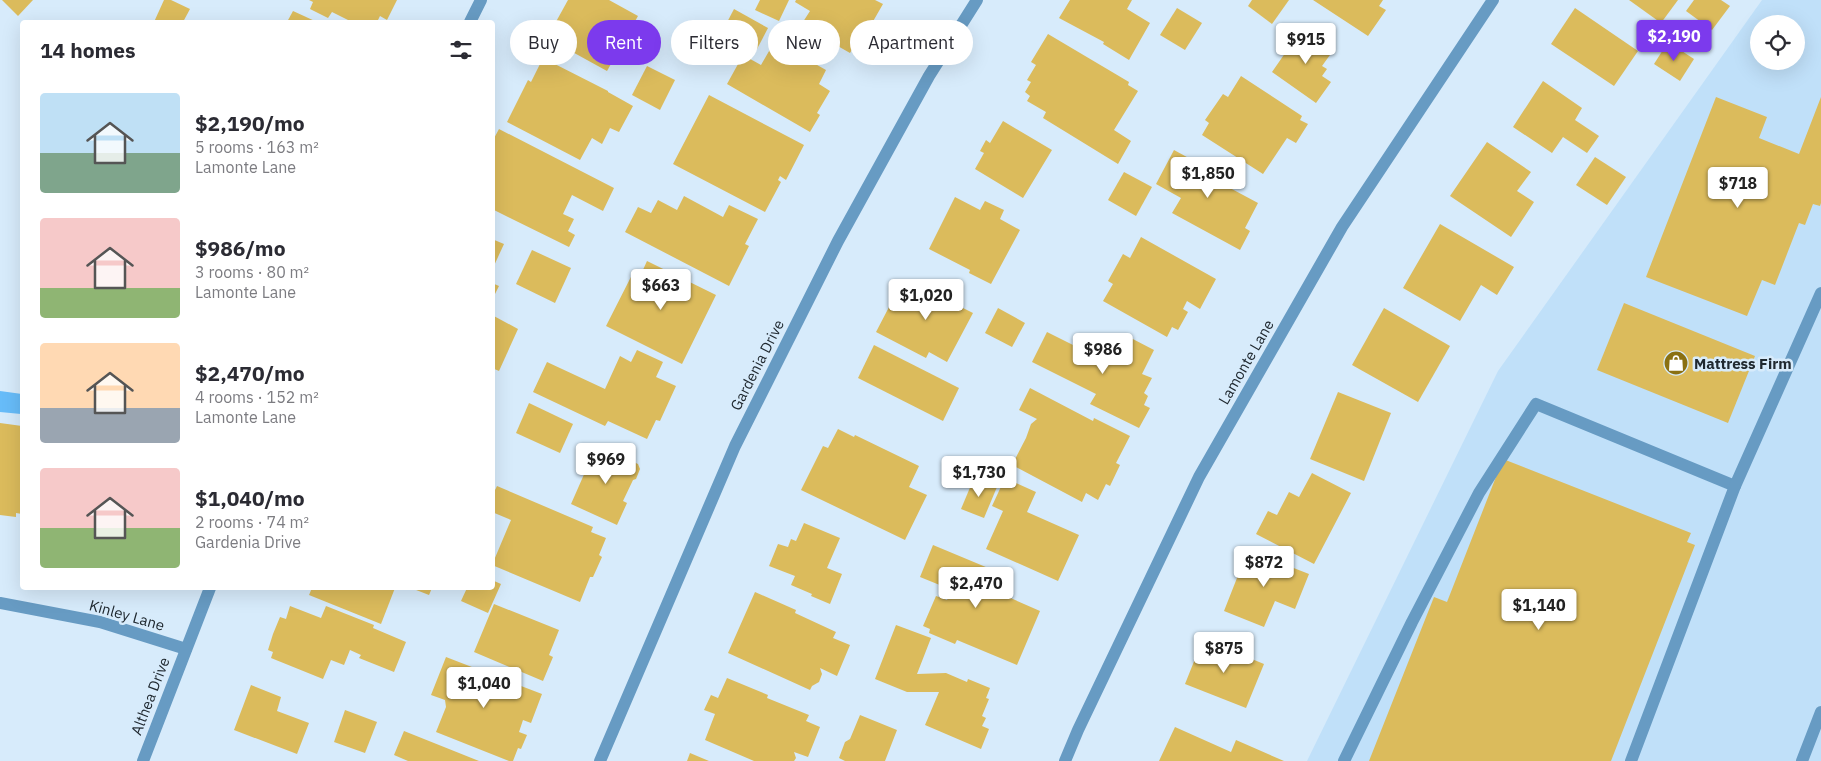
<!DOCTYPE html>
<meta charset="utf-8">
<style>
body{margin:0;font-family:"IBM Plex Sans",sans-serif;background:#f7f7f7;color:#2b2b33;height:100vh;display:flex;flex-direction:column;font-size:19px;white-space:nowrap}
*{box-sizing:border-box;margin:0}
p{font-size:16px;color:#7c7c81}
.icon{flex:none;width:28px;height:28px;fill:none;stroke:currentColor;stroke-width:2;stroke-linecap:round;stroke-linejoin:round}
.map{position:relative;flex:1;overflow:hidden}
.details{position:absolute;left:20px;top:20px;width:475px;height:570px;display:flex;flex-direction:column;background:#fff;border-radius:5px;box-shadow:0 5px 20px #0002}
.details>*{flex:none}
.guide{position:absolute;left:510px;top:20px;width:475px;height:45px;display:flex;gap:10px}
.tools{position:absolute;left:1750px;top:15px;display:grid;gap:10px}
.tools a{display:grid;place-items:center;width:55px;height:55px;border-radius:50%;background:#fff;box-shadow:0 5px 20px #0002;font-size:25px}
.price{position:absolute;translate:-50% -42px;padding:0 11px;border-radius:5px;background:#fff;color:#222;font-size:16px;line-height:32px;filter:drop-shadow(0 1px 2px #0008)}
.price::after{content:'';position:absolute;left:50%;top:30px;width:15px;height:11px;margin-left:-8px;background:inherit;clip-path:polygon(0 0,100% 0,50% 100%)}
.price.active{background:#7c3aed;color:#fff}
ul{padding:0;list-style:none}
li{display:flex;align-items:center;gap:15px;height:125px;padding:0 20px}
li span{display:grid;place-items:center;flex:none;width:140px;height:100px;border-radius:5px;color:#555}
li>.icon{margin-inline-start:auto}
span .icon{width:60px;height:60px;fill:#fffc;stroke-width:1}
li b{font-size:21px}
h2{display:flex;justify-content:space-between;align-items:center;height:60px;padding:0 20px;font-size:21px}
.chip{padding:0 18px;border-radius:22px;background:#fff;box-shadow:0 5px 20px #0002;font-size:18px;line-height:45px}
.chip.active{background:#7c3aed;color:#fff}
.map>svg:first-child{display:block}
.built{fill:#c0e0f9;fill-rule:evenodd}
.water{fill:#67bcf9}
.building{fill:#dbbb5c}
.lines{fill:none;stroke-linecap:round;stroke-linejoin:round}
.service{stroke:#679bc3;stroke-width:12}
.minor{stroke:#679bc3;stroke-width:12}
.labels{text-anchor:middle;dominant-baseline:central;stroke-width:5;stroke-linejoin:round;paint-order:stroke}
.street-label{font-size:15px;fill:#202930;stroke:#d7ebfb}
.poi-label{font-size:15px;font-weight:bold;fill:#202930;stroke:#d7ebfb;text-anchor:start}
</style>
<div class="map">
<svg width="1821" height="761" viewBox="0 0 1821 761">
<rect width="100%" height="100%" fill="#d7ebfb"/>
<path class="built" d="M1762,0H1821V761H1307L1498,371ZM1759,24H1796V61H1759Z"/>
<path class="water" d="M0,391L22,394V421H21V414L0,412Z"/>
<g class="building">
<path d="M2,0H33L18,16Z"/>
<path d="M164,0H171L190,9L183,22H154Z"/>
<path d="M309,0H397L387,20L380,16L377,22H352L332,12L328,18L310,9L313,2Z"/>
<path d="M568,0H609L638,16L607,71L547,38Z"/>
<path d="M760,0H789L779,21L755,10Z"/>
<path d="M796,0H875L883,4L864,37L860,36L850,53L801,25L810,11L795,2Z"/>
<path d="M1070,0H1132L1127,9L1150,23L1129,60L1103,44L1104,42L1059,18Z"/>
<path d="M1252,0H1289L1272,24L1248,6Z"/>
<path d="M1313,0H1383L1379,6L1386,10L1368,36Z"/>
<path d="M1629,0H1678L1661,23Z"/>
<path d="M1694,0H1721L1730,6L1712,30L1686,11Z"/>
<path d="M1177,8L1202,23L1185,50L1160,35Z"/>
<path d="M1575,8L1638,51L1614,86L1551,44Z"/>
<path d="M734,9L768,28L757,49L723,30Z"/>
<path d="M293,11L317,22H287Z"/>
<path d="M1304,26L1335,48L1322,66L1327,69L1322,76L1331,82L1316,103L1272,72Z"/>
<path d="M1048,34L1129,82L1128,85L1138,91L1114,130L1131,141L1118,164L1043,118L1046,112L1027,101L1030,96L1025,92L1031,82L1027,80L1036,65L1031,62Z"/>
<path d="M1668,42L1694,59L1680,81L1654,64Z"/>
<path d="M772,46L794,58L796,53L826,70L819,84L830,91L817,113L820,115L810,132L727,84L743,55L761,65Z"/>
<path d="M543,58L608,91V92L633,106L619,132L610,128L602,144L592,138L580,160L507,122L528,80L531,82Z"/>
<path d="M647,66L675,80L660,110L632,95Z"/>
<path d="M1241,76L1302,116L1300,120L1308,124L1296,143L1287,138L1263,174L1202,135L1209,123L1205,120L1223,94L1228,97Z"/>
<path d="M1543,81L1582,108L1575,120L1599,136L1587,153L1563,137L1552,153L1513,127Z"/>
<path d="M709,95L804,145L786,180L780,176L778,180L781,182L765,212L673,164Z"/>
<path d="M1716,97L1767,117L1759,138L1799,154L1821,97V203L1820,206L1813,204L1805,225L1799,223L1775,285L1762,280L1747,316L1646,277Z"/>
<path d="M1003,121L1052,150L1023,198L975,169L984,153L980,151L986,140L990,143Z"/>
<path d="M499,129L614,188L603,211L572,195L563,214L574,219L568,231L575,235L569,247L492,209V142Z"/>
<path d="M1487,142L1531,172L1517,191L1534,202L1511,237L1450,196Z"/>
<path d="M1174,150L1196,162L1198,159L1235,179L1230,188L1258,203L1245,228L1250,231L1240,250L1172,213L1181,198L1156,184Z"/>
<path d="M1595,157L1626,177L1607,205L1576,185Z"/>
<path d="M1124,172L1152,187L1136,216L1108,200Z"/>
<path d="M684,196L723,217L729,205L758,219L745,244L749,246L729,286L625,232L638,207L651,213L658,200L677,210Z"/>
<path d="M955,197L980,210L985,201L1004,210L1000,219L1020,230L991,284L969,273L970,270L929,249Z"/>
<path d="M1440,224L1514,267L1497,295L1481,285L1460,321L1403,288Z"/>
<path d="M1141,237L1216,279L1200,309L1187,301L1183,309L1188,312L1178,330L1172,327L1167,337L1103,301L1113,284L1108,281L1123,254L1130,258Z"/>
<path d="M492,239L504,244L492,270Z"/>
<path d="M532,250L571,268L555,303L516,284Z"/>
<path d="M647,261L716,295L682,364L606,326L635,269L642,272Z"/>
<path d="M930,279L960,294L955,304L973,313L947,362L929,352L926,358L876,332L900,286L921,297Z"/>
<path d="M492,283L499,286L492,300Z"/>
<path d="M1624,303L1755,356L1728,423L1597,370Z"/>
<path d="M998,308L1025,323L1012,347L985,333Z"/>
<path d="M1384,308L1450,346L1418,402L1352,365Z"/>
<path d="M492,315L518,329L499,371L492,368Z"/>
<path d="M1047,332L1113,365L1127,336L1154,350L1142,374L1152,378L1144,393L1148,396L1144,405L1150,408L1139,428L1090,404L1096,394L1032,362Z"/>
<path d="M874,345L959,388L943,421L858,378Z"/>
<path d="M637,350L663,362L656,377L676,386L660,421L656,420L647,439L608,421L605,426L533,392L547,362L605,389L620,356L631,362Z"/>
<path d="M1030,388L1093,421L1094,418L1130,436L1116,463L1120,465L1110,486L1106,484L1098,500L1086,493L1082,502L1012,465L1026,438L1031,424L1037,419L1019,410Z"/>
<path d="M1338,392L1391,413L1364,481L1310,459Z"/>
<path d="M529,403L573,424L560,453L516,433Z"/>
<path d="M0,423L22,426V514L16,513V517L0,515Z"/>
<path d="M838,429L854,437L855,435L919,466L909,487L927,495L905,540L801,490L823,446L828,448Z"/>
<path d="M597,445L638,464L640,469L636,479L633,480L623,501L627,503L617,525L571,504Z"/>
<path d="M1503,459L1691,533L1687,542L1695,545L1611,761H1369L1434,597L1447,602Z"/>
<path d="M1312,473L1351,493L1314,564L1256,534L1268,511L1277,515L1289,492L1299,497Z"/>
<path d="M974,478L997,487L984,518L961,509Z"/>
<path d="M1005,478L1036,492L1027,512L1079,535L1058,581L986,549L1003,511L992,506Z"/>
<path d="M497,486L593,527L591,532L606,538L599,555L602,557L593,577H590L580,602L492,565L511,520L492,512V496Z"/>
<path d="M804,523L840,538L827,568L842,574L830,604L811,596L812,594L791,585L795,576L769,566L778,544L788,547L791,539L796,541Z"/>
<path d="M933,545L993,570L984,591L987,592L988,588L1040,611L1017,665L957,640L955,644L929,633L930,629L923,626L936,596L947,600L952,590L920,577Z"/>
<path d="M1248,550L1309,574L1295,609L1275,601L1264,627L1224,611Z"/>
<path d="M492,580L501,584L488,613L461,601L467,588H492Z"/>
<path d="M312,588H395L381,624L309,595Z"/>
<path d="M411,588H432L429,595Z"/>
<path d="M755,592L796,610L795,613L836,632L833,638L850,645L837,676L820,668L822,674L819,682L812,686L810,690L728,653Z"/>
<path d="M494,604L559,630L549,655L553,657L543,681L474,652Z"/>
<path d="M290,606L321,618L326,606L374,625L373,628L406,642L394,672L359,658L361,655L350,650L344,665L331,660L323,679L271,658L273,652L268,650L273,634L280,617L286,619Z"/>
<path d="M896,625L931,638L917,674L946,673L967,682L968,679L990,688L986,698L989,699L982,716L986,718L982,726L989,729L981,749L925,725L939,692H907L875,679Z"/>
<path d="M1203,639L1264,664L1246,708L1185,684Z"/>
<path d="M446,657L542,694L531,723L523,720L519,732L527,735L521,749L518,748L513,761H509L436,732L446,707L445,700L431,695Z"/>
<path d="M727,678L768,695L767,698L809,715L806,721L820,727L808,757L794,752L796,758L794,761H754L705,740L715,714L704,710L711,695L718,698Z"/>
<path d="M251,685L281,697L277,711L309,723L297,754L234,730Z"/>
<path d="M345,710L377,722L365,753L334,742Z"/>
<path d="M860,715L897,730L885,761H845L839,758L845,742L850,739Z"/>
<path d="M1175,727L1231,752L1236,740L1284,761H1159Z"/>
<path d="M404,731L479,761H408L394,755Z"/>
<path d="M690,753L709,761H687Z"/>
</g>
<g class="lines">
<g class="service">
<path d="M1344,761L1412,622L1479,493L1536,404L1735,486"/>
<path d="M1631,761L1735,486L1821,293"/>
<path d="M1802,761L1821,712"/>
</g>
<g class="minor">
<path d="M470,22L481,0"/>
<path d="M0,603L100,622L186,649"/>
<path d="M143,761L210,588"/>
<path d="M600,761L735,446L838,241L929,76L977,0"/>
<path d="M1065,761L1078,730L1199,477L1342,227L1493,0"/>
</g>
</g>
<defs>
<symbol id="shop-disc" viewBox="-11 -11 22 22"><circle r="9.5" fill="#8a7012" stroke="#d7ebfb"/><path d="M-5-2.5h2.3a2.7 3.5 0 0 1 5.4 0H5L5.5 6h-11ZM-1.5-2.5h3a1.5 2.3 0 0 0-3 0Z" fill="#fff"/></symbol>
</defs>
<g fill-rule="evenodd">
<use href="#shop-disc" x="1662" y="349" width="28" height="28"/>
</g>
<g class="labels">
<g class="street-label">
<text transform="translate(1246 362) rotate(-60)">Lamonte Lane</text>
<text transform="translate(757 365) rotate(-63)">Gardenia Drive</text>
<text transform="translate(127 615) rotate(16)">Kinley Lane</text>
<text transform="translate(150 696) rotate(-69)">Althea Drive</text>
</g>
<g class="poi-label">
<text x="1694" y="363">Mattress Firm</text>
</g>
</g>
</svg>
<div class="tools">
<a><svg class="icon" aria-label="locate" viewBox="0 0 24 24"><circle cx="12" cy="12" r="6"/><path d="M12 2v4M12 18v4M2 12h4M18 12h4"/></svg></a>
</div>
<b class="price active" style="left:1674px;top:62px">$2,190</b>
<b class="price" style="left:1306px;top:65px">$915</b>
<b class="price" style="left:1208px;top:199px">$1,850</b>
<b class="price" style="left:1738px;top:209px">$718</b>
<b class="price" style="left:661px;top:311px">$663</b>
<b class="price" style="left:926px;top:321px">$1,020</b>
<b class="price" style="left:1103px;top:375px">$986</b>
<b class="price" style="left:606px;top:485px">$969</b>
<b class="price" style="left:979px;top:498px">$1,730</b>
<b class="price" style="left:1264px;top:588px">$872</b>
<b class="price" style="left:976px;top:609px">$2,470</b>
<b class="price" style="left:1539px;top:631px">$1,140</b>
<b class="price" style="left:1224px;top:674px">$875</b>
<b class="price" style="left:484px;top:709px">$1,040</b>
<div class="guide">
<a class="chip">Buy</a>
<a class="chip active">Rent</a>
<a class="chip">Filters</a>
<a class="chip">New</a>
<a class="chip">Apartment</a>
</div>
<section class="details">
<h2>14 homes<svg class="icon" aria-label="filters" viewBox="0 0 24 24"><path d="M4 7h16M4 17h16"/><circle cx="9" cy="7" r="2"/><circle cx="15" cy="17" r="2"/></svg></h2>
<ul>
<li><span style="background:linear-gradient(#bfe0f5 60%,#7fa58c 0)"><svg class="icon" aria-label="home" viewBox="0 0 24 24"><path d="M3 11l9-7 9 7M6 9v11h12V9"/></svg></span><div><b>$2,190/mo</b><p>5 rooms · 163 m²</p><p>Lamonte Lane</p></div></li>
<li><span style="background:linear-gradient(#f6c9c9 70%,#8fb573 0)"><svg class="icon" aria-label="home" viewBox="0 0 24 24"><path d="M3 11l9-7 9 7M6 9v11h12V9"/></svg></span><div><b>$986/mo</b><p>3 rooms · 80 m²</p><p>Lamonte Lane</p></div></li>
<li><span style="background:linear-gradient(#ffd9b3 65%,#9aa5b1 0)"><svg class="icon" aria-label="home" viewBox="0 0 24 24"><path d="M3 11l9-7 9 7M6 9v11h12V9"/></svg></span><div><b>$2,470/mo</b><p>4 rooms · 152 m²</p><p>Lamonte Lane</p></div></li>
<li><span style="background:linear-gradient(#f6c9c9 60%,#8fb573 0)"><svg class="icon" aria-label="home" viewBox="0 0 24 24"><path d="M3 11l9-7 9 7M6 9v11h12V9"/></svg></span><div><b>$1,040/mo</b><p>2 rooms · 74 m²</p><p>Gardenia Drive</p></div></li>
</ul>
</section>
</div>
